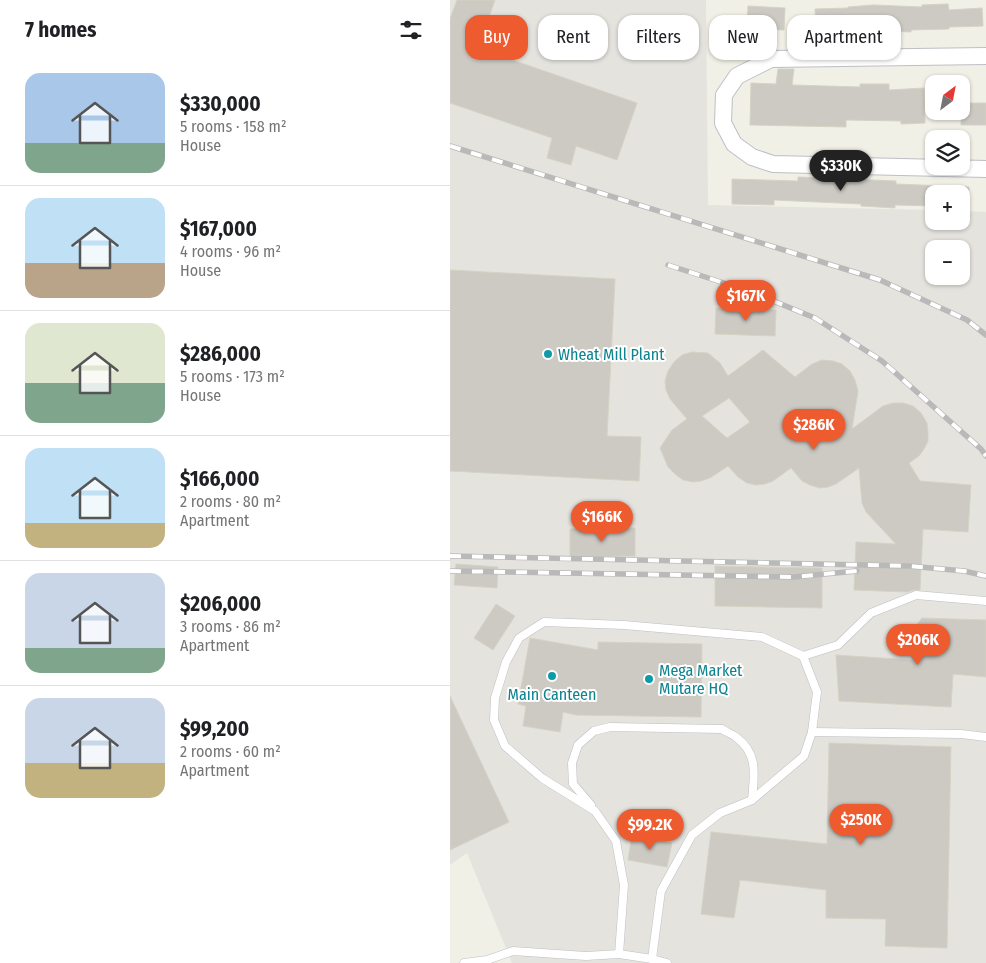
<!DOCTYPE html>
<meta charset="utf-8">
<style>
body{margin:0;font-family:"Fira Sans Condensed",sans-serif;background:#f2f2f2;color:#202124;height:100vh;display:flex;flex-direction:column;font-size:19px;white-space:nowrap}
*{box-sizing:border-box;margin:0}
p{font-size:16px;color:#757577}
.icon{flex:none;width:28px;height:28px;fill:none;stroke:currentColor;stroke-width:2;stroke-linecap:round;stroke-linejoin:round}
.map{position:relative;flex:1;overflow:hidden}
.sheet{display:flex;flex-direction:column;background:#fff;width:450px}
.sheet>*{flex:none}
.top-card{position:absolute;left:15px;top:15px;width:445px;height:45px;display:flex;gap:10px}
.needle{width:32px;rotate:32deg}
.buttons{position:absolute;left:475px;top:75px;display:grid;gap:10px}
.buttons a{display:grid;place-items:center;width:45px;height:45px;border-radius:10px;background:#fff;box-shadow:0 1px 4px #0004;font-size:25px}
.price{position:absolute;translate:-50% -42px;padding:0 11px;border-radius:18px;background:#ee5b2f;color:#fff;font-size:16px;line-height:32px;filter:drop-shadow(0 1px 2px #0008)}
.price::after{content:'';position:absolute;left:50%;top:30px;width:15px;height:11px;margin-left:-8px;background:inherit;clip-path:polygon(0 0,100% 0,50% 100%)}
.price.selected{background:#222;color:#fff}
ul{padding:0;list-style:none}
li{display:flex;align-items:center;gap:15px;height:125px;padding:0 25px}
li+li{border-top:1px solid #e0e0e0}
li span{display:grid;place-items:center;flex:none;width:140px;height:100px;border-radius:15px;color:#555}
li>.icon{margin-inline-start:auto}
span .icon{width:60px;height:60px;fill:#fffc;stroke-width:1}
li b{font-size:21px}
h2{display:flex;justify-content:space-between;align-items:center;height:60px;padding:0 25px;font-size:21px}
.tag{padding:0 18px;border-radius:15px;background:#fff;box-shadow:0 1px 4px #0004;font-size:18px;line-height:45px}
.tag.selected{background:#ee5b2f;color:#fff}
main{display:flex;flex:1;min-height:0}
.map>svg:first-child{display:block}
.industrial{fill:#e4e3de;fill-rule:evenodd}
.building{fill:#cccac3;stroke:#d5d3c4;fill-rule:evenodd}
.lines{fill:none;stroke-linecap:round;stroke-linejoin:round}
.service-casing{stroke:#bebfc5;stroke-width:9}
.minor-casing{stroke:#bebfc5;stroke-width:18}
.service{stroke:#fff;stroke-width:8}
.minor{stroke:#fff;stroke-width:16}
.rail-casing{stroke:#b9b9ba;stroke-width:5.5}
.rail{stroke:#fff;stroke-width:4;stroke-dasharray:11;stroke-linecap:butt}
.culture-dot{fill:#0f9aa8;stroke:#fff;stroke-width:2}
.labels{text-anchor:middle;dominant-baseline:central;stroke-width:4;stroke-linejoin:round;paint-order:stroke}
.culture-label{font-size:16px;fill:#0d838f;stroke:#fff;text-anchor:start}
</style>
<main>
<section class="sheet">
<h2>7 homes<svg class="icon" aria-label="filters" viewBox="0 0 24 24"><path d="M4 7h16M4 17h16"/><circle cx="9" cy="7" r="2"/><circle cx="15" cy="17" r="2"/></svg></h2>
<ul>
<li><span style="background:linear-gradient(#a9c7e8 70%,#7fa58c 0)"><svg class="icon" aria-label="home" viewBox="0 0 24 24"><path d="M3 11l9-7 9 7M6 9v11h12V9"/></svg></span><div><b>$330,000</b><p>5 rooms · 158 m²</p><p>House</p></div></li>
<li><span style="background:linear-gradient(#bfe0f5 65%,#b9a48a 0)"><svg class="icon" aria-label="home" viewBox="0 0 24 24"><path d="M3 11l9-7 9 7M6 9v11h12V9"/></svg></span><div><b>$167,000</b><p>4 rooms · 96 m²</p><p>House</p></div></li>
<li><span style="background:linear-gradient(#dfe7d0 60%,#7fa58c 0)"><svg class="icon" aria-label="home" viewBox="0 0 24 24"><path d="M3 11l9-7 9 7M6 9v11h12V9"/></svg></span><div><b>$286,000</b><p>5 rooms · 173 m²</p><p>House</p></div></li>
<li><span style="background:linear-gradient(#bfe0f5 75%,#c2b280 0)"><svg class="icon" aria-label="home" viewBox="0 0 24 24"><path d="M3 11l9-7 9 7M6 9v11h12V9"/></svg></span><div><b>$166,000</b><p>2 rooms · 80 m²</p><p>Apartment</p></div></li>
<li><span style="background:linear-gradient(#c9d6e8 75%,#7fa58c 0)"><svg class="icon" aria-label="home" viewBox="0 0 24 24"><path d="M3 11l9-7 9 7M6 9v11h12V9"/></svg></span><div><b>$206,000</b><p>3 rooms · 86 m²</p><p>Apartment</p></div></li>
<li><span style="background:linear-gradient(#c9d6e8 65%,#c2b280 0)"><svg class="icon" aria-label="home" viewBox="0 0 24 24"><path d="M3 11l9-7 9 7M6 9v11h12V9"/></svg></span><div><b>$99,200</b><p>2 rooms · 60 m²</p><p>Apartment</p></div></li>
</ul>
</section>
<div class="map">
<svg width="536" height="963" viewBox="0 0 536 963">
<rect width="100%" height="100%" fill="#f0f0e6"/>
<path class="industrial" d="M0,0H256L258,205L484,210V221H511V211L536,212V963H62L17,853L0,865ZM484,249H511V276H484Z"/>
<g class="building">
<path d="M7,0H45L28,48L187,103L167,160L126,146L121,165L97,158L102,138L0,103V19Z"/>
<path d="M498,4L499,10L532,8L533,26L499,27V29L461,30V32L436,31V28L400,30L399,28L366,29L365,9L398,8V7L423,5L472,7V5Z"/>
<path d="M298,6L335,8L334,30L297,29Z"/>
<path d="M328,69H344L342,85L410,87V84H439V90L474,88L475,123L451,124V121L396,120V127L300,125L301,83L326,84Z"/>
<rect x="511" y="103" width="25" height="22"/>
<path d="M348,177L446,181V184L519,187V207H511V194H484V206L445,205V208L411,206V204L324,200V205L282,204V179L348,181Z"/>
<path d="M0,270L165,279L157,436L191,437L189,481L0,471Z"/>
<path d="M266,308L326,310L325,336L265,334Z"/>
<path d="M313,350L345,377L362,364L372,360L383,361L392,364L400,371L405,380L408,391L402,429L433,406L443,403H453L463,406L471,413L477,423L478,433V441L474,449L469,456L459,463L470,481L521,485L518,532L473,529L470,590H464L457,592L404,590L406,542L446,544L416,512L412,503L409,468L386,484L378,487L370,488L360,485L352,481L341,468L323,481L315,484L306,485L297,483L288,477L278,466L260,478L251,481L243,482L233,480L225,474L218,467L210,448L222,430L237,419L220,399L216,390L215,381L218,371L224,362L232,355L242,352L258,353L270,363L278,376ZM279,398L300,422L277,438L252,416Z"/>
<path d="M185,528V556L120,557V529Z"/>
<path d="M6,564L48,567L47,588L4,585Z"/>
<path d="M265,566L372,568V608L265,606Z"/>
<path d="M46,604L65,616L43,650L24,638Z"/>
<path d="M472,618L536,620V677L503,674L501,707L389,701L386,655L462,660L461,632Z"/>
<path d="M80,638L148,650V642L252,644L251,717L126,715L113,712L110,732L73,726L76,706L68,704Z"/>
<path d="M0,696L59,822L0,850Z"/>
<path d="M379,743L501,747L497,948L435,946L436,919L376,918V890L290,880L284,918L251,914L261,832L377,844Z"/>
<path d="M182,835L222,843L217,867L178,860Z"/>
</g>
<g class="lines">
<defs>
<g id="service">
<path d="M353,656L388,645L421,613L466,595L536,601"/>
<path d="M362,732L511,734L536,737"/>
<path d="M141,805L123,784L122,763L128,745L144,731L160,727L272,729C276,732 282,734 286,737C309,754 304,776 302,800"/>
<path d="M169,954L174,885L166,841L145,811L92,778L55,746L44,720L45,698L56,662L69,638L94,622L174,625L312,637L353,656L367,692L362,732L354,756L302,800L270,813L242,835L211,891L202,959"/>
<path d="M14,963L37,960L63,951L136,956L169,954L202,959L217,963"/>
</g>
<path id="minor" d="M536,56L321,59L287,76L274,95L273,123L284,144L302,157L323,164L536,169"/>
</defs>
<use href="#service" class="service-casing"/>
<use href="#minor" class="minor-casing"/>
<use href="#service" class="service"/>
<use href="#minor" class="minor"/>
<defs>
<g id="rail">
<path d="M0,146L430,280L517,320L536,335"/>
<path d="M218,265L299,291L365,318L432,361L531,449L536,456"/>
<path d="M0,556L459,566L514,571L536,576"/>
<path d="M0,571L343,577L407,571"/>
</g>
</defs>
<use href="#rail" class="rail-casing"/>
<use href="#rail" class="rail"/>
</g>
<g class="culture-dot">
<circle cx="98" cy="354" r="5"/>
<circle cx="102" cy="676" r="5"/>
<circle cx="199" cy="679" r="5"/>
</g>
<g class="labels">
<g class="culture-label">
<text x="108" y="354">Wheat Mill Plant</text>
<text x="209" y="670">Mega Market<tspan x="209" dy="18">Mutare HQ</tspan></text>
<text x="102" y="694" text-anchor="middle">Main Canteen</text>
</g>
</g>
</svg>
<div class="buttons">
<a><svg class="needle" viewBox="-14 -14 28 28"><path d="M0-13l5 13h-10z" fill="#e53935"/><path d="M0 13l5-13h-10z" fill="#757577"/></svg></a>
<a><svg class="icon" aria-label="layers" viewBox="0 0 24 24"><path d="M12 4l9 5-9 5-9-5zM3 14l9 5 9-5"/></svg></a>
<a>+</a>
<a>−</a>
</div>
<b class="price selected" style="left:391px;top:192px">$330K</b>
<b class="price" style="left:296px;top:322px">$167K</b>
<b class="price" style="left:364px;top:451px">$286K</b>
<b class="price" style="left:152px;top:543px">$166K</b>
<b class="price" style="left:468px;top:666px">$206K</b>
<b class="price" style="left:411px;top:846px">$250K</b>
<b class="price" style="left:200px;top:851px">$99.2K</b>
<div class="top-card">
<a class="tag selected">Buy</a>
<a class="tag">Rent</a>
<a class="tag">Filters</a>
<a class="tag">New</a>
<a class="tag">Apartment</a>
</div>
</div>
</main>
